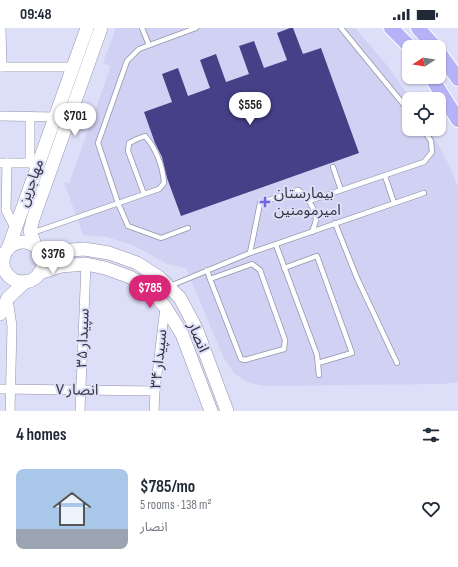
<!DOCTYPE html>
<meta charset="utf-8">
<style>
body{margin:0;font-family:"Sofia Sans Condensed","Noto Sans Arabic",sans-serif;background:#f6f6f7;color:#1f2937;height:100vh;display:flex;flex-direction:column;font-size:15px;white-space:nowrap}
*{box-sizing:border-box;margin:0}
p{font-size:13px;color:#747a83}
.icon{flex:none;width:22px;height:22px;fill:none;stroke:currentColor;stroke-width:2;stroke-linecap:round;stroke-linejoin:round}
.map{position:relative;height:383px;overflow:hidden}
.panel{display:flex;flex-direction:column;background:#fff;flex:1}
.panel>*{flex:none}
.needle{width:26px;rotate:258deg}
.buttons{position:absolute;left:402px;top:12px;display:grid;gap:8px}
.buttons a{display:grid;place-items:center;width:44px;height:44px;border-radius:8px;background:#fff;box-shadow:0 1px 3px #0004;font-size:20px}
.price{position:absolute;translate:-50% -34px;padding:0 9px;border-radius:14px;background:#fff;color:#222;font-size:13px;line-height:26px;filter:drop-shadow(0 1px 2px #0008)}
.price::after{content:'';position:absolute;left:50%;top:24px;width:12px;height:9px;margin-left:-6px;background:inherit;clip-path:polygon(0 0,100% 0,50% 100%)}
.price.current{background:#db2777;color:#fff}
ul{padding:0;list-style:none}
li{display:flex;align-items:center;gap:12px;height:100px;padding:0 16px}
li+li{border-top:1px solid #e0e1e3}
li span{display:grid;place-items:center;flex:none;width:112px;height:80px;border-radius:8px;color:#555}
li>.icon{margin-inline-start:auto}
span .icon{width:48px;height:48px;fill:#fffc;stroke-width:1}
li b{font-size:17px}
h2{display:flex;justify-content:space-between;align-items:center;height:48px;padding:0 16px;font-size:17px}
.status{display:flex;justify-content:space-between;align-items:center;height:28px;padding:0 20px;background:#fff;direction:ltr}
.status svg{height:11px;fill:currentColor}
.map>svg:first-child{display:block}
.built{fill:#d1d2f3}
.building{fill:#464088}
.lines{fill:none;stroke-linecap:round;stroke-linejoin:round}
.lane-casing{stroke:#9293ab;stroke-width:6}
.street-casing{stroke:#9293ab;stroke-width:10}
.secondary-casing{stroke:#9293ab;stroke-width:14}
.primary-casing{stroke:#fff;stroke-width:16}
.lane{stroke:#fff;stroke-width:4.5}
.street{stroke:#fff;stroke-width:9}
.secondary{stroke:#fff;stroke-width:13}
.primary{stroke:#b6b2f7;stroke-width:14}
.poi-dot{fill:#7166e0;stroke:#dddef8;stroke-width:1.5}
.labels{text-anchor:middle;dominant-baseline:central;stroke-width:4;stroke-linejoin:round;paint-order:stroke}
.street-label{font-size:15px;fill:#35353f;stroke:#dddef8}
.poi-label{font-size:15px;fill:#35353f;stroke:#dddef8;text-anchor:start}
</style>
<div class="status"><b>09:48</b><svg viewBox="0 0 49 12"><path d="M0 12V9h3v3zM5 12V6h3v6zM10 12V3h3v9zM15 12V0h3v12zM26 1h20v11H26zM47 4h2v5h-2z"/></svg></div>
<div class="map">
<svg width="458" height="383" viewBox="0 0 458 383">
<rect width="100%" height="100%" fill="#dddef8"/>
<path class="built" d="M116,0H355L386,36L411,71H409V101H430L448,135L458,159V354L442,356L266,358L249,355L234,345L224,331L186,240L167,236L135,218L107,209L83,207L64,154L69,156L111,38L103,35Z"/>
<path class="building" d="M290,0H293L303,26L321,20L359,125L181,188L167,150L162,129L155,115L144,84L172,74L162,46L178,40L188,68L210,60L200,32L216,26L226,54L249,46L239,18L254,13L264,40L287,32L277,5Z"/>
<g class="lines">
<defs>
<g id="lane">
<path d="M142,0L149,17"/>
<path d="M341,0L409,83"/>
<path d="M333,139L341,162"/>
<path d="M385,148L394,175"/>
<path d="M309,173L424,134L432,124L431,113L423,101"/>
<path d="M335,195L357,250L397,335"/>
<path d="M188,200L161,210L128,198L118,175L98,115L127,33L139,21L196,0"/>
<path d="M32,205L159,161L164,155C163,139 156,120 145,108L137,111L129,115L128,123L144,166"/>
<path d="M276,217L317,327L319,347"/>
<path d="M250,225L260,175L298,162C306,167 315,180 316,191C316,195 313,200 312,204"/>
<path d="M284,240L317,228L352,325L318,335"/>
<path d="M207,242L210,251L241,331L245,332L284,321L285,312L260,242L252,236L210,251"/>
<path d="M170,258L250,225L424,165"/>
</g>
<g id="street">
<path d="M1,0L2,39"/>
<path d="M0,39H73"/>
<path d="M0,88L55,89"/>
<path d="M30,88V135"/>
<path d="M0,135H37"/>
<path d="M7,135L6,182L15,200"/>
<path d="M0,231H3"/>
<path d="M8,271L12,298L10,383"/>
<path d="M0,361L155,363"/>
<path d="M80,383L86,236"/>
<path d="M154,383L155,363L165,279"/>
</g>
<g id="secondary">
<circle cx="23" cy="234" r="20"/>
<path d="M35,217L30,203L33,191L101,0"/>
<path d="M8,221L87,0"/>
<path d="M38,221L60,223L84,221L109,225L137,235L160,250L180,270L196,300L227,383"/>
<path d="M39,245L61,238L86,236L105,240L130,249L151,262L165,279L182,306L211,383"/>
<path d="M0,286L8,270L26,253"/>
</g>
<g id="primary">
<path d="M391,0L410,19"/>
<path d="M418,0L435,19"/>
<path d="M439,24L458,51"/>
<path d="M431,49L458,92"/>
</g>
</defs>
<use href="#lane" class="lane-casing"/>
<use href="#street" class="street-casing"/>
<use href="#secondary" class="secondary-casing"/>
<use href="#primary" class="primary-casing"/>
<use href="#lane" class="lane"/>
<use href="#street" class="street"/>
<use href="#secondary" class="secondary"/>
<use href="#primary" class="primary"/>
</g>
<path class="poi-dot" d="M263 168h4v4h4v4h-4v4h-4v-4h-4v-4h4z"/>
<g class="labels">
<g class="street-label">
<text transform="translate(31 155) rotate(-70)">مهاجرین</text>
<text transform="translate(198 309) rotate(67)">انصار</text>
<text transform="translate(83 310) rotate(-88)">سپیدار ۳۵</text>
<text transform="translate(159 331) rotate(-84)">سپیدار ۳۴</text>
<text transform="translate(77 362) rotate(1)">انصار ۷</text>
</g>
<g class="poi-label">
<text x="274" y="165">بیمارستان<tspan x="274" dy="17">امیرمومنین</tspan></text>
</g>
</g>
</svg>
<div class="buttons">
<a><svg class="needle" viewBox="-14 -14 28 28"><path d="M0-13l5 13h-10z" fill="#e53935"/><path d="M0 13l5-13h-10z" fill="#747a83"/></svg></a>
<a><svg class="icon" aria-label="locate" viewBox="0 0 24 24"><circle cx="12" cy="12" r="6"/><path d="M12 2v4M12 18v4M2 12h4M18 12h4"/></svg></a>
</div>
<b class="price" style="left:250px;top:98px">$556</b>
<b class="price" style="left:75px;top:109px">$701</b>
<b class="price" style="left:53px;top:247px">$376</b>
<b class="price current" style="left:150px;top:281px">$785</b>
</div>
<section class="panel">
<h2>4 homes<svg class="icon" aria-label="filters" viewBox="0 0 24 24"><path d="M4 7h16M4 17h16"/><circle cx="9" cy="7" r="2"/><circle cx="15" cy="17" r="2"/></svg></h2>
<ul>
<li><span style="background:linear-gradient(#a9c7e8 75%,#9aa5b1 0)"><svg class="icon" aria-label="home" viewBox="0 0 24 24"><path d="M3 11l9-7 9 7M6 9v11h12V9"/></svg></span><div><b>$785/mo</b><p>5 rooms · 138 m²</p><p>انصار</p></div><svg class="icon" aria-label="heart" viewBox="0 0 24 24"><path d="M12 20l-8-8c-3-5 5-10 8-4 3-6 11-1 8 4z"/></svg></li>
</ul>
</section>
